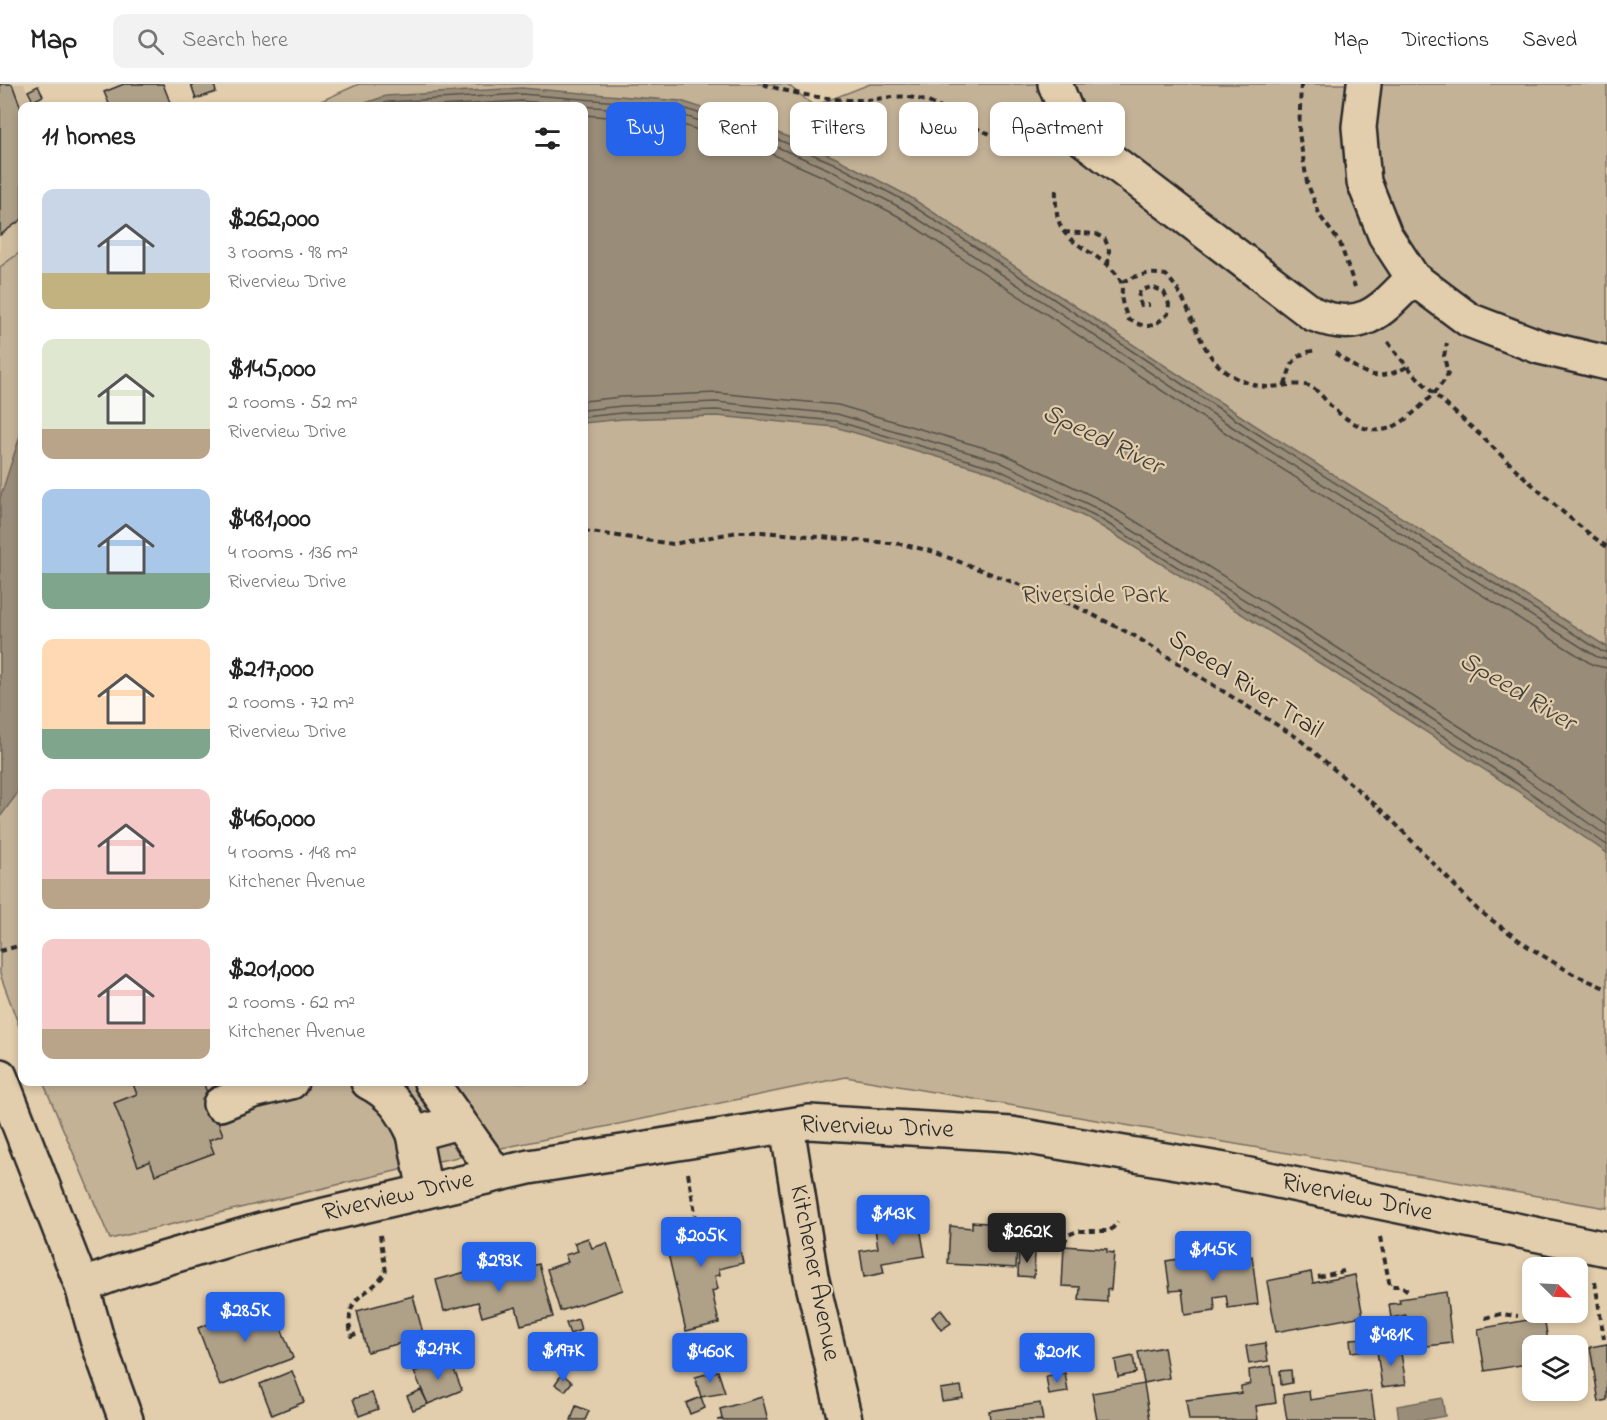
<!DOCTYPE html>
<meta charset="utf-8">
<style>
body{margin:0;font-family:"Indie Flower",sans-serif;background:#f2f2f2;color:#222;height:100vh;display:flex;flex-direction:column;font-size:22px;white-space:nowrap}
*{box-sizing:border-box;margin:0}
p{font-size:20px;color:#767676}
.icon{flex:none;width:33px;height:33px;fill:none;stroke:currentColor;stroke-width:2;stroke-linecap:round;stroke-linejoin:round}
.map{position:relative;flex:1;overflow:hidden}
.side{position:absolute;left:18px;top:18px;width:570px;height:984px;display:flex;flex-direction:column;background:#fff;border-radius:12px;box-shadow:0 3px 9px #0003}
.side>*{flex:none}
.top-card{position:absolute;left:606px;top:18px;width:570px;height:54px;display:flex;gap:12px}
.needle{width:39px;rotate:114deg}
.controls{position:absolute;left:1522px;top:1173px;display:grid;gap:12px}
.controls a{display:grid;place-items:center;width:66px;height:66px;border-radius:12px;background:#fff;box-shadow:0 3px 9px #0003;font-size:30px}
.price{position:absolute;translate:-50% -51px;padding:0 14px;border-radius:6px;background:#2563eb;color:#fff;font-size:20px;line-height:39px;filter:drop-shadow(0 2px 3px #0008)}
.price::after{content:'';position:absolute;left:50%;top:36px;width:18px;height:14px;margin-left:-9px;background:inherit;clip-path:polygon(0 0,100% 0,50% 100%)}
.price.selected{background:#222;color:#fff}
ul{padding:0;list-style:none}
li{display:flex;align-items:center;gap:18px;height:150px;padding:0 24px}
li span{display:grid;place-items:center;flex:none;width:168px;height:120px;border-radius:12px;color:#555}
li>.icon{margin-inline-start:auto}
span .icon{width:72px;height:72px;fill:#fffc;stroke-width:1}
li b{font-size:26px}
h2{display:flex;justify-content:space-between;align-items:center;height:72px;padding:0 24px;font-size:26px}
.tag{padding:0 21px;border-radius:12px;background:#fff;box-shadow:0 3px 9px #0003;font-size:21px;line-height:54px}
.tag.selected{background:#2563eb;color:#fff}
header{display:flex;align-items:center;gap:36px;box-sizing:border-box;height:84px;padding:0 30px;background:#fff;border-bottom:2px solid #e0e0e0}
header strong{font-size:28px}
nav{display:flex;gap:33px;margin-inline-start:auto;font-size:21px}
.search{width:420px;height:54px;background:#f2f2f2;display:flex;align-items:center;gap:15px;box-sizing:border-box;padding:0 21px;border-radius:12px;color:#767676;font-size:22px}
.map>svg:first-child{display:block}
.built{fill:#d0bd9f}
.green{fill:#c4b297;stroke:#786e61;stroke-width:1.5}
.water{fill:#998d79;stroke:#6d665a;stroke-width:1.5}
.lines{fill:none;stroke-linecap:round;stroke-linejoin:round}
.shore{stroke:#57524a;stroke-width:1.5}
.building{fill:#afa088;stroke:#2b2b2b;stroke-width:1.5}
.minor-casing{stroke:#2b2b2b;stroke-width:38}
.major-casing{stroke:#2b2b2b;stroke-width:38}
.path{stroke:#2b2b2b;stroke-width:4;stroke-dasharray:6 4.5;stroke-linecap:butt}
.minor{stroke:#e2cdac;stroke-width:33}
.major{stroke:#e2cdac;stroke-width:33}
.labels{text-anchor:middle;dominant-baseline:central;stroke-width:4.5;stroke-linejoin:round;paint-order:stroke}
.park-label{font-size:26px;fill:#423f3b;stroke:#e2cdac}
.street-label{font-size:26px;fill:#2b2b2b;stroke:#e2cdac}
.water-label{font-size:27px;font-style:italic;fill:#413f3b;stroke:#e2cdac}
</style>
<header>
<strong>Map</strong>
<div class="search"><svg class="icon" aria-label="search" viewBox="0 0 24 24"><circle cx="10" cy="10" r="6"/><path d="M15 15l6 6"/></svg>Search here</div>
<nav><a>Map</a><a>Directions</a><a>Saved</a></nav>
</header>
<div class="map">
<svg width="1607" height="1336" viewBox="0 0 1607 1336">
<rect width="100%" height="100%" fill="#e2cdac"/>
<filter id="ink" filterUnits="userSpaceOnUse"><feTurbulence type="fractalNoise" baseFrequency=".0167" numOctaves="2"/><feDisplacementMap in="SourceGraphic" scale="12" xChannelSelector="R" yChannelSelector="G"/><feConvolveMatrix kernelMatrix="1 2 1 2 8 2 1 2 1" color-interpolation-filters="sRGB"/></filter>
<g filter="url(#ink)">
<path class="built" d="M0,0H24L33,22H22V167L0,183Z"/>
<g class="green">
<path d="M359,0H787L814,22L870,0H1607V1124L846,993L429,1079L110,1155L43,998H584V22H310Z"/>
<path d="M22,167V950L0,890V183Z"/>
</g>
<g class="water">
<path d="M521,4L681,17L781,50L836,74L910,113L1253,340L1607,563V769L1516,706L1293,562L1091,436L993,389L835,343L716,332L623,335L584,339V22H357L386,12Z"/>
<path d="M22,346V703L0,733V414Z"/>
<path d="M1442,1314L1445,1332L1423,1336H1399L1397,1322Z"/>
</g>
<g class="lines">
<g class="shore">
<path d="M375,22L388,18L521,10L680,23L779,56L833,79L907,118L1250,345L1601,567L1607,568"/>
<path d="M437,22L521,17L679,30L777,63L830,86L903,125L1246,352L1597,573L1607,575"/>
<path d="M584,31L677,39L774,71L826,94L898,132L1241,359L1593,581L1607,584"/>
<path d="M584,317L621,313L717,309L838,321L1002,369L1103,417L1305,543L1529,687L1607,741"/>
<path d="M584,326L622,322L716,318L837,330L998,377L1098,425L1301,551L1524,694L1607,752"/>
<path d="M584,333L622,329L716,326L836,337L995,384L1094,431L1296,557L1519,701L1607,761"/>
</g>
</g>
<g class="building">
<path d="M0,0H12L22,27V135L0,151Z"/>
<path d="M124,0H163L170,18L159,22H110L104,8Z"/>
<path d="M191,0H214L216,8L196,15Z"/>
<path d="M38,2L43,12L33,17L28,7Z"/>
<path d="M132,998H203L223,1051L209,1056L214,1069L155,1091L150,1077L138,1082L114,1019L137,1010Z"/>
<path d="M904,1134L905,1139L919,1137L925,1172L882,1179L884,1189L864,1193L860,1167L878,1164L875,1145L886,1143L885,1137Z"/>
<path d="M733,1135L743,1179L719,1185L720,1191L715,1192L718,1205L712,1207L719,1239L686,1247L664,1152Z"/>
<path d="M972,1138L1018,1141L1016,1184L948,1180L950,1142L972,1144Z"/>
<path d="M588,1154L592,1164L607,1159L623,1206L560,1227L547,1185L568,1178L565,1171L578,1167L574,1159Z"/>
<path d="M1064,1162L1107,1165V1168L1114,1169L1111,1206L1107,1205V1218L1079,1216L1080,1203L1062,1202Z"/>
<path d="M1019,1166L1035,1167L1034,1193L1018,1192Z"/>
<path d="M1219,1169L1220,1176L1252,1172L1258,1220L1228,1224L1226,1211L1214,1213L1215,1227L1185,1231L1182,1206L1170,1207L1166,1177Z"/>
<path d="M539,1180L553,1233L521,1241L516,1223L482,1233L478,1218L444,1227L436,1196L473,1186L475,1193L507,1185V1189Z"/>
<path d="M1311,1188L1313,1199L1355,1191L1363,1232L1276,1248L1267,1197Z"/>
<path d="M1446,1208L1452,1259L1410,1264L1406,1231L1391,1234L1389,1220L1400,1219L1399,1215Z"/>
<path d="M413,1212L424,1253L367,1268L357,1227Z"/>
<path d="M270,1216L293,1274L220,1302L198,1244Z"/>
<path d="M941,1226L951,1239L941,1246L932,1233Z"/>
<path d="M1544,1233L1549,1262H1533V1279L1485,1287L1478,1245Z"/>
<path d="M578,1235L581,1246L570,1250L566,1239Z"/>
<path d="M1366,1254L1367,1266L1351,1268L1350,1255Z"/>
<path d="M1265,1259L1268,1277L1249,1280L1246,1262Z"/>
<path d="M1607,1260V1316L1599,1318L1590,1263Z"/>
<path d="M1164,1263L1169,1294L1144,1299L1138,1268Z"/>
<path d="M1400,1263L1406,1300L1382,1303L1377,1267Z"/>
<path d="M1133,1272L1136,1289L1118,1293L1115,1276Z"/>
<path d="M449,1273L462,1306L428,1320L414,1288Z"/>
<path d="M1271,1282L1276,1319L1256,1322L1258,1336H1189L1186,1316L1241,1309V1302L1250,1300L1249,1286Z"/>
<path d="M1291,1286L1292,1299L1281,1301L1280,1287Z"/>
<path d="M292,1287L304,1318L272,1331L260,1300Z"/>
<path d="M718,1287L725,1309L701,1313L695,1293Z"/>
<path d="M1065,1289L1068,1308L1049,1311L1046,1292Z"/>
<path d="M562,1290L572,1298L565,1307L555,1300Z"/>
<path d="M1144,1300L1150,1336H1097L1092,1309Z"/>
<path d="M961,1302L963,1314L942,1317L940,1305Z"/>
<path d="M421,1306L428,1320L413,1326L407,1312Z"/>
<path d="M1309,1307L1310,1316L1371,1307L1375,1336H1287L1283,1311Z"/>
<path d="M372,1309L378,1325L359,1332L353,1315Z"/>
<path d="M701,1313L705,1324L690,1330L686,1319Z"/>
<path d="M762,1313L768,1336H717L722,1335L720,1325Z"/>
<path d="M1040,1319L1043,1336H990L989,1327Z"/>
<path d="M576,1322L589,1327L585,1336H571Z"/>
</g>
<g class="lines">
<defs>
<g id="minor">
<path d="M1055,0L1068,32L1083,55L1313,230C1362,250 1380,228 1413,194"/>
<path d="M1364,0L1359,43L1364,98L1385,151L1413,194L1469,236L1540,263L1607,279"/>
<path d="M368,998C391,1009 403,1027 414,1050"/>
<path d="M431,998L496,1090"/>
<path d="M220,1020L253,1007L291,998"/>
<path d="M787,1042L811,1192L845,1336"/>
<path d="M425,1107L414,1050L458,1038"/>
<path d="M82,1202L122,1187L261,1146L529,1083L809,1038L1011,1050L1225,1086L1607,1165"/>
</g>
<path id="major" d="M0,992L82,1202L97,1255L126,1336"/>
</defs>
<use href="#minor" class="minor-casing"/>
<use href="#major" class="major-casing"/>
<g class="path">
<path d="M763,0C793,10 827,16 858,16C875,17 892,11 909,13C939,17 960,39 988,49C1006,56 1029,71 1049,61"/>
<path d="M1301,0L1299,49L1307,98L1320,132L1340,159L1355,203"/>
<path d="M1056,106C1054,157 1072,153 1106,180C1112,185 1119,192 1121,198C1123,204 1121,211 1122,217C1123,223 1126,229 1128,235C1147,245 1151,245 1168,230L1169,220L1164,208L1151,203L1140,207L1138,214L1141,221H1150"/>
<path d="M1064,148L1096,150L1105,155L1109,166L1108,181"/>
<path d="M1122,198C1137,191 1148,188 1166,191C1193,220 1193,254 1218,281C1229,292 1252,303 1268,303C1281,303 1296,298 1309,302C1320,306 1326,319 1336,327C1372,355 1390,352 1422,321C1432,311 1441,303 1448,290L1444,272L1447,259"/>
<path d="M1388,258C1413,294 1447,321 1479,350C1520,389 1561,430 1607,463"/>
<path d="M1335,269C1364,289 1372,300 1407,283"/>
<path d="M1285,301C1292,279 1292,271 1316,266"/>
<path d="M584,447L673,460L738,448H762L901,460L931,467L1073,521L1133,551L1298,654L1388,732L1478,826L1527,862L1573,890L1607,905"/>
<path d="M0,867L22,861"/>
<path d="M688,1089L697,1140"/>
<path d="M1380,1153L1390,1202H1402L1409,1208"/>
<path d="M1064,1159L1068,1151L1078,1147H1110L1118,1138"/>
<path d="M1197,1168L1196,1160L1205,1155L1234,1152"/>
<path d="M1318,1193L1344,1187"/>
<path d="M1595,1198L1604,1255"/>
<path d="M1485,1234L1501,1230L1518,1232"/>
<path d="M356,1250L351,1252C344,1207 367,1216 386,1188L380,1151"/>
</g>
<use href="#minor" class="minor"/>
<use href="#major" class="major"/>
</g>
</g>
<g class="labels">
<g class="park-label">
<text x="1095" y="512">Riverside Park</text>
</g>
<g class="street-label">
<text transform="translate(1245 601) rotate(33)">Speed River Trail</text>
<text transform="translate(877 1044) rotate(2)">Riverview Drive</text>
<text transform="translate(398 1113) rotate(-13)">Riverview Drive</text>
<text transform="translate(1357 1114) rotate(12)">Riverview Drive</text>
<text transform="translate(814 1189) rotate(79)">Kitchener Avenue</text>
</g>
<g class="water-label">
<text transform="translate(1102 356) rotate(26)">Speed River</text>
<text transform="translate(1517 608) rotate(31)">Speed River</text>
</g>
</g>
</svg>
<div class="controls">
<a><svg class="needle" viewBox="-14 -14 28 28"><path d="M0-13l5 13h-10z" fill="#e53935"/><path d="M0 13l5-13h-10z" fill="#767676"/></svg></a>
<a><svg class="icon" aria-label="layers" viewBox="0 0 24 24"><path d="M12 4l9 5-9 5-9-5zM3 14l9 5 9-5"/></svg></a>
</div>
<b class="price" style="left:893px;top:1162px">$143K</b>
<b class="price selected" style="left:1027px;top:1180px">$262K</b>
<b class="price" style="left:701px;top:1184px">$205K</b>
<b class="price" style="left:1213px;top:1198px">$145K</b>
<b class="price" style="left:499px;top:1209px">$293K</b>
<b class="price" style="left:245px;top:1259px">$285K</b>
<b class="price" style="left:1391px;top:1283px">$481K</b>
<b class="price" style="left:438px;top:1297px">$217K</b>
<b class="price" style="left:563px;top:1299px">$197K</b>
<b class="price" style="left:710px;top:1300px">$460K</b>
<b class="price" style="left:1057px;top:1300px">$201K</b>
<div class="top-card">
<a class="tag selected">Buy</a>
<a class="tag">Rent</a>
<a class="tag">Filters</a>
<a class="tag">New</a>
<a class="tag">Apartment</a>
</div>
<section class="side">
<h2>11 homes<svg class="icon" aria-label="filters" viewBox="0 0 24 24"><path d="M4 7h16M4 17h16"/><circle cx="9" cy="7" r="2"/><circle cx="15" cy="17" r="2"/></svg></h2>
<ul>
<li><span style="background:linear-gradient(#c9d6e8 70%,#c2b280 0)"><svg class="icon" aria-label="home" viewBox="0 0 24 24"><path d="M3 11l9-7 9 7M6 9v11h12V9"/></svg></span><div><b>$262,000</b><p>3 rooms · 98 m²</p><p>Riverview Drive</p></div></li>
<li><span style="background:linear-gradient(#dfe7d0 75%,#b9a48a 0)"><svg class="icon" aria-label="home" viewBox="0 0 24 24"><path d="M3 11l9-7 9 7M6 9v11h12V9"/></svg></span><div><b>$145,000</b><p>2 rooms · 52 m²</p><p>Riverview Drive</p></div></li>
<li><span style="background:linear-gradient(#a9c7e8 70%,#7fa58c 0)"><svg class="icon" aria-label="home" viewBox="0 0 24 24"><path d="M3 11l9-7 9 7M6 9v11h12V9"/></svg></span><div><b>$481,000</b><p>4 rooms · 136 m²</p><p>Riverview Drive</p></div></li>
<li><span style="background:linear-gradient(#ffd9b3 75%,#7fa58c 0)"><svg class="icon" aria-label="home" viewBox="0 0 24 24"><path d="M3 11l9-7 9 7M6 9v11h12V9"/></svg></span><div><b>$217,000</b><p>2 rooms · 72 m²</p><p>Riverview Drive</p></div></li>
<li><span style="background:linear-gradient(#f6c9c9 75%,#b9a48a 0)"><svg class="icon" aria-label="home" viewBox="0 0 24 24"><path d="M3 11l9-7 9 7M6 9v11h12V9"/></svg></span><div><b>$460,000</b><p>4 rooms · 148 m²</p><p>Kitchener Avenue</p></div></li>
<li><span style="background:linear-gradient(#f6c9c9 75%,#b9a48a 0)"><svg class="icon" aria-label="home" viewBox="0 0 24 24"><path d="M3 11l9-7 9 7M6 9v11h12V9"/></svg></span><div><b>$201,000</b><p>2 rooms · 62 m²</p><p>Kitchener Avenue</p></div></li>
</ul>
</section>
</div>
